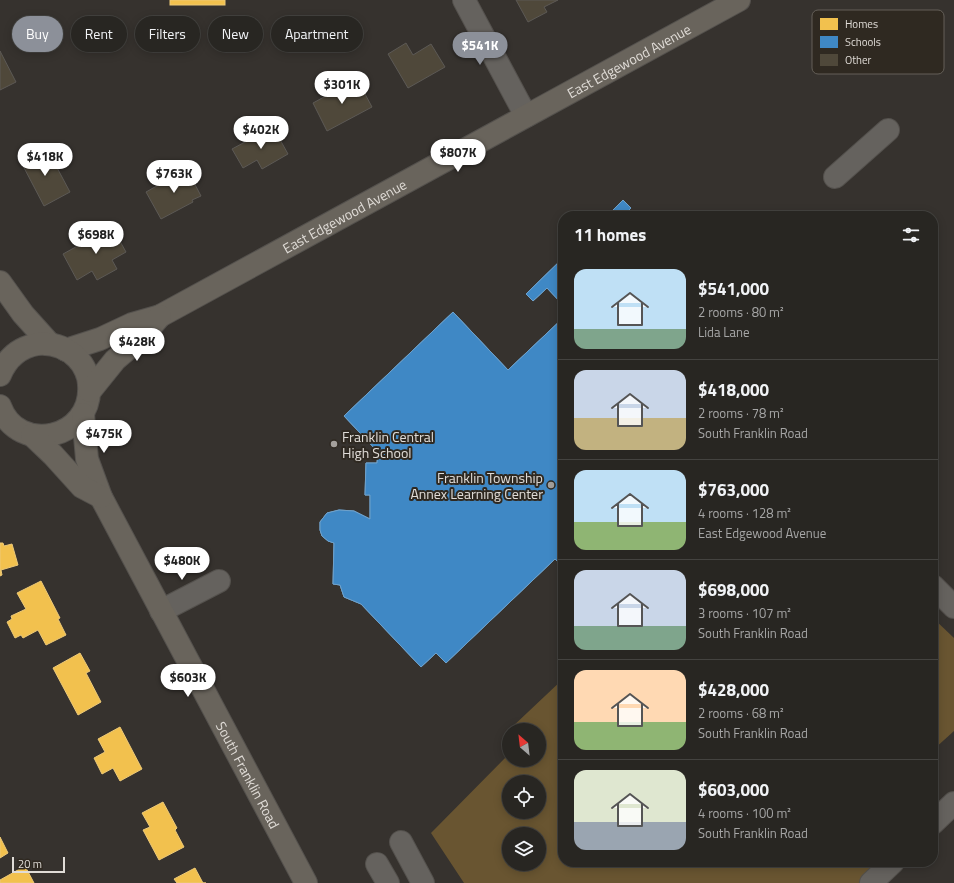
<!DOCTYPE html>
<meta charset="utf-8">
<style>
body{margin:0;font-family:"Titillium Web",sans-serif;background:#34322f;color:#f1f3f6;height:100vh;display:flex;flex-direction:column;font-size:15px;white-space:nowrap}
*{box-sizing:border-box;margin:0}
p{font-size:13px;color:#a5a5a5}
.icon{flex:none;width:22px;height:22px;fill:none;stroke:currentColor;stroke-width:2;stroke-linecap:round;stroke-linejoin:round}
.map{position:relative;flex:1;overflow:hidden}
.drawer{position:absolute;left:558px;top:211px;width:380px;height:656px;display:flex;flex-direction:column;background:#282622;border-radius:16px;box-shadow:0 2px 10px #0003,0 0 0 1px #444340}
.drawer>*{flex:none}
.banner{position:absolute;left:12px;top:16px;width:380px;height:36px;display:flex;gap:8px}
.needle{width:26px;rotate:332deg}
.fabs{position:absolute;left:502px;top:723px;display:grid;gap:8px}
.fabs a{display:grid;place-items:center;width:44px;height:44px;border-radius:50%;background:#282622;box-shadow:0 2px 10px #0003,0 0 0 1px #444340;font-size:20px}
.scale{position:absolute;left:12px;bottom:10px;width:53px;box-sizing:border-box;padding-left:4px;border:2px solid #e0dcd7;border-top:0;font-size:11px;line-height:14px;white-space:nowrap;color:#e0dcd7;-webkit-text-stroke:3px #2f2921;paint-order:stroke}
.price{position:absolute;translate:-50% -34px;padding:0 9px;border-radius:14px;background:#fff;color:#222;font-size:13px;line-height:26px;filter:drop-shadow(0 1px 2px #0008)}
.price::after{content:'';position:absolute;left:50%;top:24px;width:12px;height:9px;margin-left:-6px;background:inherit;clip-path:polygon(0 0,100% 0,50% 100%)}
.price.selected{background:#8c9099;color:#fff}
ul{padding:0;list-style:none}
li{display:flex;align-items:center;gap:12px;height:100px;padding:0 16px}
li+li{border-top:1px solid #444340}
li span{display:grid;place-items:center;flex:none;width:112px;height:80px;border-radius:12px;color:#555}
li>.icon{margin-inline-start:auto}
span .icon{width:48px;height:48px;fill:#fffc;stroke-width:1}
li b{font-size:17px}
h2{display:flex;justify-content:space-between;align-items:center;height:48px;padding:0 16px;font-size:17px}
.pill{padding:0 14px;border-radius:18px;background:#282622;box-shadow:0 2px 10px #0003,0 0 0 1px #444340;font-size:14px;line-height:36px}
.pill.selected{background:#8c9099;color:#fff}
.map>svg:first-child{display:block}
.green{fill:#695531;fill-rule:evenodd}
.homes{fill:#f2c14e;stroke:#edc977}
.schools{fill:#3f88c5;stroke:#6fa1ca}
.building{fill:#4f483a;stroke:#5c5955}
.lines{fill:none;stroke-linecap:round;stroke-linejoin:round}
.minor-casing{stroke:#54514d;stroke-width:24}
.major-casing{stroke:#54514d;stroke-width:24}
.minor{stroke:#65625e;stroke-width:22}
.major{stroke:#69645c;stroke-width:22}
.poi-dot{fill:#a4a09c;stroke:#2f2921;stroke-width:1.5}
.labels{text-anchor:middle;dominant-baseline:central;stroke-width:4;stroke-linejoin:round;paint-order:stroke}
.street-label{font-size:14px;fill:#e0dcd7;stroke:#2f2921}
.poi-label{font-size:14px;fill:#e0dcd7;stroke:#2f2921;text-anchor:start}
.key{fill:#2f2921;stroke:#645f58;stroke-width:1}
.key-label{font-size:11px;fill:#e0dcd7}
</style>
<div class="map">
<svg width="954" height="883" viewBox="0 0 954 883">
<rect width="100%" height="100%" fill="#36322e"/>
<g class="green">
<path d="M933,618L954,638V731L933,750Z"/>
<path d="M563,679V862H883L859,883H464L431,833L508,755L509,738V760H539V730L510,729ZM509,782H539V812H509ZM509,834H539V864H509Z"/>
</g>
<g class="homes">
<rect x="170" y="0" width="55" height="5"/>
<path d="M0,543H3L4,546L12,544L18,565L1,570L2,575L0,576Z"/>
<path d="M41,581L60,618L58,619L66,635L46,645L38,630L23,638L21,635L15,638L7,622L12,619L11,616L26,609L17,593Z"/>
<path d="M80,653L90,671L86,673L101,702L78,715L53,668Z"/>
<path d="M120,727L142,769L120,781L113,768L102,774L94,758L105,752L98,739Z"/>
<path d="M163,802L177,828L175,830L184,847L159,860L143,830L150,827L142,813Z"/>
<path d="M0,837L8,853L0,858Z"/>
<path d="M25,866L34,883H0V880Z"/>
<path d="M195,868L203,883H206H177L174,879Z"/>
</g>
<g class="schools">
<path d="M623,200L631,208L623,216H607Z"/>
<path d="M623,200L631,208L623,216H607Z"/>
<path d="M563,258V274L559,278L563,282V305L547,288L533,301L526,294Z"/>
<path d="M563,258V305L547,288L533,301L526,294Z"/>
<path d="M453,312L508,370L563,318V567L555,559L446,663L436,653L421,667L361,604L344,597L340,585L333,584L334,543L328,541L322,536L320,530V522L327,513L339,510L354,511L370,519V495H365L366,463H377L378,452L344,416Z"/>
<path d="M453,312L508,370L563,318V567L555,559L446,663L436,653L421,667L361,604L344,597L340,585L333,584L334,543L328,541L322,536L320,530V522L327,513L339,510L354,511L370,519V495H365L366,463H377L378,452L344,416Z"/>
</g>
<g class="building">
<path d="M516,0H558L544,7L547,12L528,22Z"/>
<path d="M406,43L413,55L431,44L445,67L408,88L388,54Z"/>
<path d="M0,51L16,82L0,90Z"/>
<path d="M357,79L372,107L327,131L313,103Z"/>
<path d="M273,127L288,154L262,169L257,160L243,168L232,149Z"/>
<path d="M47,149L70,192L44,206L21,162Z"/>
<path d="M187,169L201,196L192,200L193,202L161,219L146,192Z"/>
<path d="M112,227L126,252L112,260L117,269L97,280L92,271L77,280L63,254Z"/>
</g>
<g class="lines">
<defs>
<g id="minor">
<path d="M464,0L526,116"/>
<path d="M835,177L888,130"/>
<path d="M933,586L954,607"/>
<path d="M161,611L219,581"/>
<path d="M933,823L954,803"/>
<path d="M401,842L423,883"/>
<path d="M377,864L388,883"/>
<path d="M871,883L893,862"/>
</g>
<g id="major">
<path d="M0,282L23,314L50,344"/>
<path id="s1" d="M66,350L100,339L132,324L160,316L739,0"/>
<path d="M0,375C7,358 20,347 38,344C53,343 67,348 77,358C84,365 89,376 89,385C93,439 18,456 0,406"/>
<path d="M90,391L115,360L143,336L160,316"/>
<path id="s2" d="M83,414L87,459L101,497L306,883"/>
<path d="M32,435L53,455L82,487L101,497"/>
</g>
</defs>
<use href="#minor" class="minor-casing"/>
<use href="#major" class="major-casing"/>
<use href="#minor" class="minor"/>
<use href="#major" class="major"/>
</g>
<g class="poi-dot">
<circle cx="334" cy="444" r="4"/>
<circle cx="551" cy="485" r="4"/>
</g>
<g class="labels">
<g class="street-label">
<text stroke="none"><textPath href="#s1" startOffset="634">East Edgewood Avenue</textPath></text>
<text stroke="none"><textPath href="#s1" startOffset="310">East Edgewood Avenue</textPath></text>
<text stroke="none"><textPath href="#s2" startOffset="400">South Franklin Road</textPath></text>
</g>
<g class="poi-label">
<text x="342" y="436">Franklin Central<tspan x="342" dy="16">High School</tspan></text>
<text x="543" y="477" text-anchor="end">Franklin Township<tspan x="543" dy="16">Annex Learning Center</tspan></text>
</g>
</g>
<rect x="812" y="10" width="132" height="64" rx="6" class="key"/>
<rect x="820" y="18" width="18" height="12" fill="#f2c14e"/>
<rect x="820" y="36" width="18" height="12" fill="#3f88c5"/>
<rect x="820" y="54" width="18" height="12" fill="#4f483a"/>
<g class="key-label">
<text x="845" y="28">Homes</text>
<text x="845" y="46">Schools</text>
<text x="845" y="64">Other</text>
</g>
</svg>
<div class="fabs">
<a><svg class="needle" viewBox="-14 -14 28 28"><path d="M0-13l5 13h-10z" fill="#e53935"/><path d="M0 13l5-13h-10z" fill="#a5a5a5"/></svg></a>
<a><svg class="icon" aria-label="locate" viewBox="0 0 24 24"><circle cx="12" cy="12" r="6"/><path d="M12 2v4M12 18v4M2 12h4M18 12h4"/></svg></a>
<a><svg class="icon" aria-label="layers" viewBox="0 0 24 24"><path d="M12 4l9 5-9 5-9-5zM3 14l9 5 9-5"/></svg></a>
</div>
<div class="scale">20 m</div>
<b class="price selected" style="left:480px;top:66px">$541K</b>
<b class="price" style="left:342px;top:105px">$301K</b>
<b class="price" style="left:261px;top:150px">$402K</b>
<b class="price" style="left:458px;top:173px">$807K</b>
<b class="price" style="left:45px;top:177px">$418K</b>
<b class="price" style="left:174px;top:194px">$763K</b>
<b class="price" style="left:96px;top:255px">$698K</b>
<b class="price" style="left:137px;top:362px">$428K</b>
<b class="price" style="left:104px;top:454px">$475K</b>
<b class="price" style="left:182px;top:581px">$480K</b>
<b class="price" style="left:188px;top:698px">$603K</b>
<div class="banner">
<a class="pill selected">Buy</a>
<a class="pill">Rent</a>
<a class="pill">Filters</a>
<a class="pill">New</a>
<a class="pill">Apartment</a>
</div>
<section class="drawer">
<h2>11 homes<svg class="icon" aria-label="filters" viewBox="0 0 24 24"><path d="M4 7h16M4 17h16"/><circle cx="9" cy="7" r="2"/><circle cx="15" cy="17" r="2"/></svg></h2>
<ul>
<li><span style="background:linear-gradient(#bfe0f5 75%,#7fa58c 0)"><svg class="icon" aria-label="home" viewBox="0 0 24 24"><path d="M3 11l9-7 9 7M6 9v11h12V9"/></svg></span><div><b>$541,000</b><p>2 rooms · 80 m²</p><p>Lida Lane</p></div></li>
<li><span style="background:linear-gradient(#c9d6e8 60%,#c2b280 0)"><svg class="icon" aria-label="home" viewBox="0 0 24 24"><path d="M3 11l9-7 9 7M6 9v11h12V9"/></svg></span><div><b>$418,000</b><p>2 rooms · 78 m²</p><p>South Franklin Road</p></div></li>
<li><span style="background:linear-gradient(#bfe0f5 65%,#8fb573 0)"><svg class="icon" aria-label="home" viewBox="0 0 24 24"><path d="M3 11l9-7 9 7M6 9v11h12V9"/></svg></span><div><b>$763,000</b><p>4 rooms · 128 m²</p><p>East Edgewood Avenue</p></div></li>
<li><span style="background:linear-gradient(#c9d6e8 70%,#7fa58c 0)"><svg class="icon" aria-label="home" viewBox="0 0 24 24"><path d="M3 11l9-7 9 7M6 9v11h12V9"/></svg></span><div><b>$698,000</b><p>3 rooms · 107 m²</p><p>South Franklin Road</p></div></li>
<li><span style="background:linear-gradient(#ffd9b3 65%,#8fb573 0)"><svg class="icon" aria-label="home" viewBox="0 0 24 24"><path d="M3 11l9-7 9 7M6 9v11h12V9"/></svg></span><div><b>$428,000</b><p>2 rooms · 68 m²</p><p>South Franklin Road</p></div></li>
<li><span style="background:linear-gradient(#dfe7d0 65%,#9aa5b1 0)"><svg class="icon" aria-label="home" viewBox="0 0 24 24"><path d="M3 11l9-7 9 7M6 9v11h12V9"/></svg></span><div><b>$603,000</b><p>4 rooms · 100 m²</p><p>South Franklin Road</p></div></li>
</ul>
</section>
</div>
